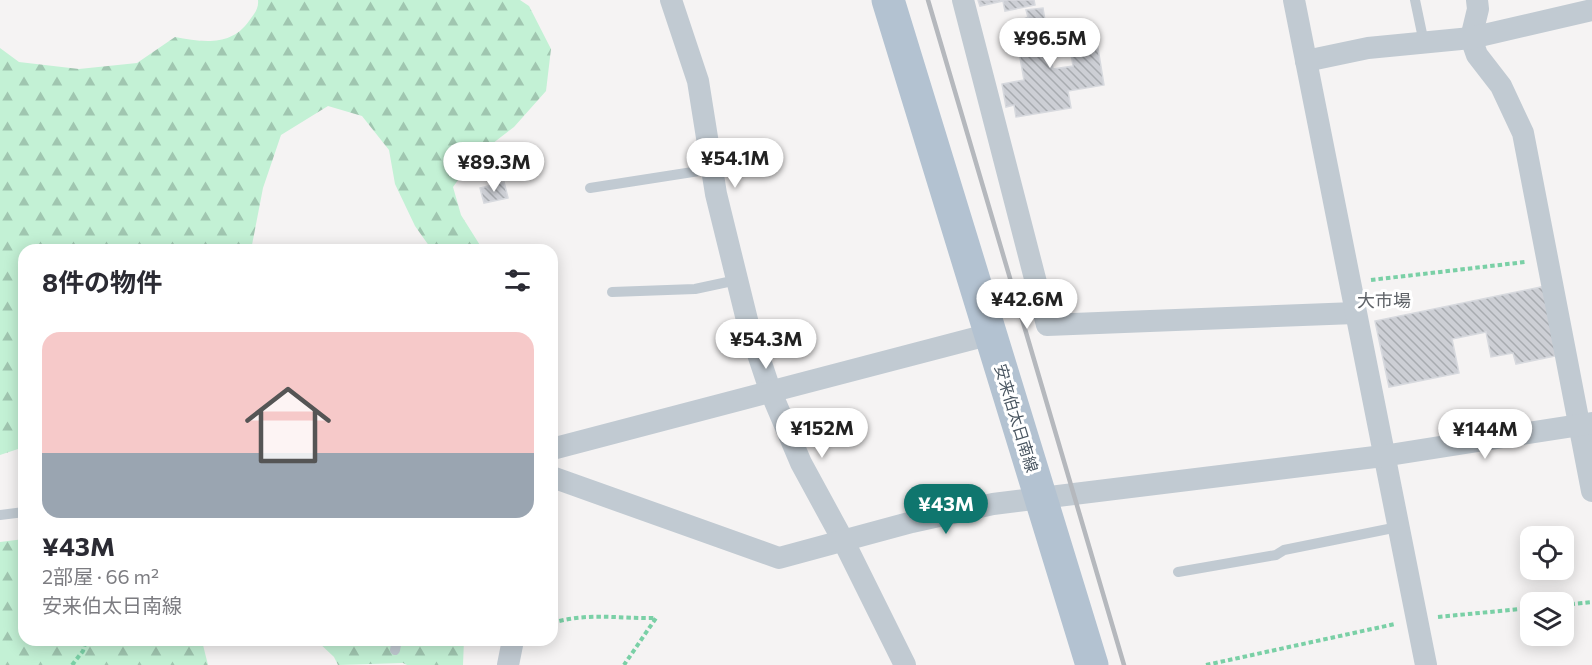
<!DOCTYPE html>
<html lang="ja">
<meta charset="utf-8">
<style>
body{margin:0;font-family:Commissioner,"Noto Sans JP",sans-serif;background:#f7f7f7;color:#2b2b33;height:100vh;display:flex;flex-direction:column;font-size:22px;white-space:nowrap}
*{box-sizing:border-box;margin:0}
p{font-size:20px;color:#7c7c81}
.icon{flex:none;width:33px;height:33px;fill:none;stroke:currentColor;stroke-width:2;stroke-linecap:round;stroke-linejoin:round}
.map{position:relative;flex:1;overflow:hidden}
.drawer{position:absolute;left:18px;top:244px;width:540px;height:402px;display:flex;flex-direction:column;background:#fff;border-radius:18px;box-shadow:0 3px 15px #0003}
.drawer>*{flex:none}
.tools{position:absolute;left:1520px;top:526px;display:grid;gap:12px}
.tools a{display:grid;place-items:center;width:54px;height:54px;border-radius:12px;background:#fff;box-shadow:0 3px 15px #0003;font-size:30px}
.price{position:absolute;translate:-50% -51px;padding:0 14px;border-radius:21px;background:#fff;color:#222;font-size:20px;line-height:39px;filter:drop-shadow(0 2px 3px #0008)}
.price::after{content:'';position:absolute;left:50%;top:36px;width:18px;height:14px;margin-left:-9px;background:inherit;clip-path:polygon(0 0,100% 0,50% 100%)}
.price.current{background:#0f766e;color:#fff}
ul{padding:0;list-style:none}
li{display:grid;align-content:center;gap:12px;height:318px;padding:0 24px}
li span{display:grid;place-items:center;height:186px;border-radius:18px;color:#555}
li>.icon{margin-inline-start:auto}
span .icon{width:108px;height:108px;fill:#fffc;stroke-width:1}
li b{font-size:26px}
h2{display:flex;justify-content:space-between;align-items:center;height:72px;padding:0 24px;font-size:26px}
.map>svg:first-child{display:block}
.forest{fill:url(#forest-firs)}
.building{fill:url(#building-back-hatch);stroke:#d7d9de;stroke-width:1.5}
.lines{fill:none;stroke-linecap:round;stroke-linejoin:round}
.path{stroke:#7ad0a6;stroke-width:4;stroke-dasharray:4.5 3;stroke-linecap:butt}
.lane{stroke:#c1cad2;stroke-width:10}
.street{stroke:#c1cad2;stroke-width:22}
.primary{stroke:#b3c2d1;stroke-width:33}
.rail{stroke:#b5b8bd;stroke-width:4.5}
.labels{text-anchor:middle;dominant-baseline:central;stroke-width:6;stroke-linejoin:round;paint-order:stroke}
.street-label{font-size:16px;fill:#4a5661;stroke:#fff}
.neighbourhood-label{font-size:18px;fill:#5f6368;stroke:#fff}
</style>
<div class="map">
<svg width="1592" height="665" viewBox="0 0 1592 665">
<defs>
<pattern id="forest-firs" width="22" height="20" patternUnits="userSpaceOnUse" patternTransform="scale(1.5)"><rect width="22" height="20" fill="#c3f1d5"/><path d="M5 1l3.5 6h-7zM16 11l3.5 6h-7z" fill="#a0c6b0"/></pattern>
<pattern id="building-back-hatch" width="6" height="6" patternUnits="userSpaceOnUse" patternTransform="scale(1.5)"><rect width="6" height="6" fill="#cdcfd5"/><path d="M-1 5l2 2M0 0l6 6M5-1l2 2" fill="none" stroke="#a8abb0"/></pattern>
</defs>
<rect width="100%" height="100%" fill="#f5f3f3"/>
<g class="forest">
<path d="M258,0H520L529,6L551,49L546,91L514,127L475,157L453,187L461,215L483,250H432L415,226L395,184L389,150L362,116L328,106L281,135L263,188L251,250H24V447L0,455V48L19,62L79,69L137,63L175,37C202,42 231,47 249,21C254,14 259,9 258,0Z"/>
<path d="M24,539V640L202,641L208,665H0V542Z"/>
<path d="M464,640L463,665H407L403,663L338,665L334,657L317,641Z"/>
</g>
<g class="building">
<path d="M978,0H1034L1035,5L1005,11L1003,1L980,6Z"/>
<path d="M1043,8L1053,69L1073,66L1068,35L1095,30L1104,85L1068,91L1071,108L1016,117L1014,105L1006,107L1002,84L1024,80L1014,24L1028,17L1026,10Z"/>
<path d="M504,182L508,198L484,203L480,188Z"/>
<path d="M1546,286L1560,355L1516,364L1513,353L1491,357L1486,332L1452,339L1459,373L1389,387L1375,321Z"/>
</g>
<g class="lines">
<g class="path">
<path d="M1371,280L1525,262"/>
<path d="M1563,605L1592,602"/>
<path d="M1438,617L1530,608"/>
<path d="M552,623C588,612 620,619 656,618L624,665"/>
<path d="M72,665L83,651L86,640"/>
<path d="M1206,665L1395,624"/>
</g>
<g class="lane">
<path d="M1415,0L1424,43"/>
<path d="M590,188L712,169"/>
<path d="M612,292L695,289L737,280"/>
<path d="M0,515L24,512"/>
<path d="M1178,572L1276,555L1284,550L1398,527"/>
<path d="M395,650L397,640"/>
</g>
<g class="street">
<path d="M671,0L698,81L716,194L748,324L770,390L801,463L844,542L905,665"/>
<path d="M963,0L1047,325L1355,313"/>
<path d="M1294,0L1426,665"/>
<path d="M1477,0L1478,9L1471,38L1477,55L1501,86L1523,133L1592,491"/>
<path d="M1306,61L1368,48L1471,38L1592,10"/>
<path d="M552,449L991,334"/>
<path d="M552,477L779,558L912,522L993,504L1383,456L1592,423"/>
<path d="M508,665L513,640"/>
</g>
<path class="primary" d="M888,0L1092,665"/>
<path class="rail" d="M928,0L1124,665"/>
</g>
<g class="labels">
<g class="street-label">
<text transform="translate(1017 418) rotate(73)">安来伯太日南線</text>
</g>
<g class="neighbourhood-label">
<text x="1384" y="300">大市場</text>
</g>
</g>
</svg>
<div class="tools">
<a><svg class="icon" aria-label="locate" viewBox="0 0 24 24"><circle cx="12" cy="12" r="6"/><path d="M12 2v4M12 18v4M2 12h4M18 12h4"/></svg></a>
<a><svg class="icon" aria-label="layers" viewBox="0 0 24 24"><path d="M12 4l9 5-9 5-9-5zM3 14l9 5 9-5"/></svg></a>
</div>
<b class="price" style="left:1050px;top:69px">¥96.5M</b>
<b class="price" style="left:735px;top:189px">¥54.1M</b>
<b class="price" style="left:494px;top:193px">¥89.3M</b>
<b class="price" style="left:1027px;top:330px">¥42.6M</b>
<b class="price" style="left:766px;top:370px">¥54.3M</b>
<b class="price" style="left:822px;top:459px">¥152M</b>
<b class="price" style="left:1485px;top:460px">¥144M</b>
<b class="price current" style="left:946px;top:535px">¥43M</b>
<section class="drawer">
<h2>8件の物件<svg class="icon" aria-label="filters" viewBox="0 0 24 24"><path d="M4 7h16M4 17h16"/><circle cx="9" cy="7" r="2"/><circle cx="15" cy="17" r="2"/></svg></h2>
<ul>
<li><span style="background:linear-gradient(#f6c9c9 65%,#9aa5b1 0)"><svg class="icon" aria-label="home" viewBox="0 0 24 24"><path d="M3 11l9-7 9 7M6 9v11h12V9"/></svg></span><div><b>¥43M</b><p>2部屋 · 66 m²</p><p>安来伯太日南線</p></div></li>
</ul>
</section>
</div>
